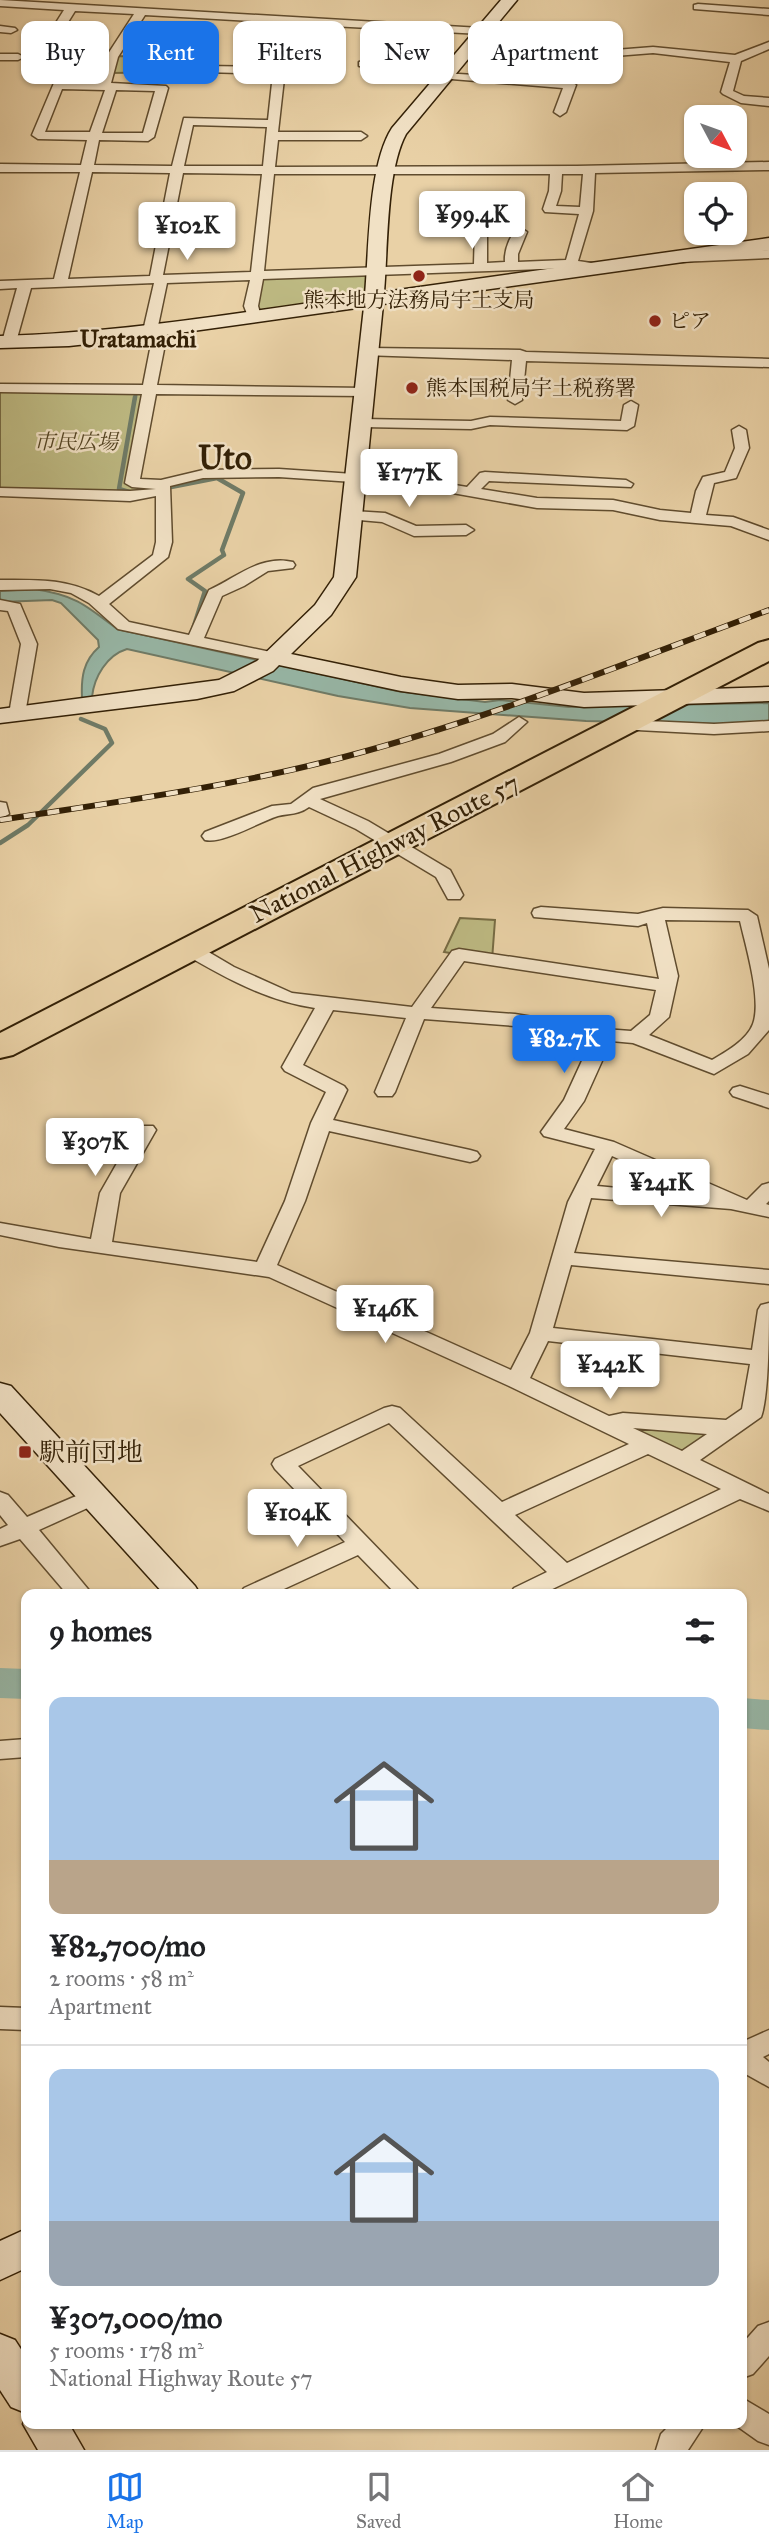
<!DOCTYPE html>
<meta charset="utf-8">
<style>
body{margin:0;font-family:"IM FELL Great Primer","Noto Serif JP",serif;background:#f6f6f6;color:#202124;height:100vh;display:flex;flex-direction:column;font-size:26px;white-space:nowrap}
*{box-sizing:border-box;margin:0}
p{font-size:23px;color:#757577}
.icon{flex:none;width:38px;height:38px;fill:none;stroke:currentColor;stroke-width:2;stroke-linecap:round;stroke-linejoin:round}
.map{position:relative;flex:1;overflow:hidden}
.panel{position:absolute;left:21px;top:1589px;width:726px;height:840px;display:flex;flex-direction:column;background:#fff;border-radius:14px;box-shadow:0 2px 5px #0004}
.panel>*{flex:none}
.guide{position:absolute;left:21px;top:21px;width:728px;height:63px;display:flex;gap:14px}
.needle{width:46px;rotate:131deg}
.buttons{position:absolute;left:684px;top:105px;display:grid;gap:14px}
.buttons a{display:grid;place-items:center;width:63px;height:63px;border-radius:14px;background:#fff;box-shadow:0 2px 5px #0004;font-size:35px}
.price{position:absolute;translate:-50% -60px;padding:0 16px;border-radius:7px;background:#fff;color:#222;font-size:23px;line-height:46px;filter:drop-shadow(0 2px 4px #0008)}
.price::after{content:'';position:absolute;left:50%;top:42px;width:21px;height:16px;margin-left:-10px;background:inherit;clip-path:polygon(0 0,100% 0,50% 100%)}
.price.selected{background:#1a73e8;color:#fff}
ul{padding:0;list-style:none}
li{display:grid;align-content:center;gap:14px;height:371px;padding:0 28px}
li+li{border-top:2px solid #e0e0e0}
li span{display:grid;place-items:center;height:217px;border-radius:14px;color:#555}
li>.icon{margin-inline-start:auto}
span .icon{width:126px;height:126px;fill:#fffc;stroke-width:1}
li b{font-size:30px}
h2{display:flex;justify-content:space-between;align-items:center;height:84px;padding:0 28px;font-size:30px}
.pill{padding:0 24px;border-radius:14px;background:#fff;box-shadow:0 2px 5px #0004;font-size:24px;line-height:63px}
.pill.selected{background:#1a73e8;color:#fff}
.tabs{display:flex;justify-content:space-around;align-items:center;height:98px;border-top:2px solid #e0e0e0;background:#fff;font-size:19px;color:#757577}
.tabs a{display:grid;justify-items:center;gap:4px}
.tabs .selected{color:#1a73e8}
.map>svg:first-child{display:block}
.green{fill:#bdb982;stroke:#786c44;stroke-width:2}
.water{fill:#97b7a7;stroke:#6f7b67;stroke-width:2}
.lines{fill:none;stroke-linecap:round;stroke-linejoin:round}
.stream-far1{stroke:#6f7b67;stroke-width:3.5}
.stream{stroke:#6f7b67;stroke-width:4.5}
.river{fill:#97b7a7;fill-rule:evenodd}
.street-casing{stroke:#604c2e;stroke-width:3}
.secondary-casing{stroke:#332006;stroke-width:3}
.highway-casing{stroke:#332006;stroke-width:4}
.street{fill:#f1e1c5;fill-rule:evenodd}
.secondary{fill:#f1e1c5;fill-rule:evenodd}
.highway{fill:#e9d1a6;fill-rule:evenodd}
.rail-casing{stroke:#332006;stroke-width:6}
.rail{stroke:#f1e1c5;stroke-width:4.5;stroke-dasharray:12;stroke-linecap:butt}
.poi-dot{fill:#8f2418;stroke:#f1e1c5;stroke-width:2.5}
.labels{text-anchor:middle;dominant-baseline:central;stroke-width:5;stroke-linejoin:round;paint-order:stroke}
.far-poi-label{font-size:21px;fill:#332006;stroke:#f1e1c5;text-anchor:start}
.far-park-label{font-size:21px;font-style:italic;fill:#564625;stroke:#f1e1c5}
.far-quarter-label{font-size:24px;font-weight:bold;fill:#332006;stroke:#f1e1c5}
.street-label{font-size:26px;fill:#332006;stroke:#f1e1c5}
.poi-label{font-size:26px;fill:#332006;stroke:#f1e1c5;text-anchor:start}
.far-town-label{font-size:33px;font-weight:bold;fill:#332006;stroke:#f1e1c5}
</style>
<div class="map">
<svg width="769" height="2450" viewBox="0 0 769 2450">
<rect width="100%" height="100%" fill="#e9d1a6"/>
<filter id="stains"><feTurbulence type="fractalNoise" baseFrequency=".00286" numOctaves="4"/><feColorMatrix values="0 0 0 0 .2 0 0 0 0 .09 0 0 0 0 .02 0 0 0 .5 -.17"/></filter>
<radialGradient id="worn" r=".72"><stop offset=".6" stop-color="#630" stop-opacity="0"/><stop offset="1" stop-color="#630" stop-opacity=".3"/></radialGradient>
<g class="green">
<path d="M191,51L207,53L198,74L179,76V72L111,73L117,56L173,58L176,52Z"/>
<path d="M375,271L374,299L254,316L257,277Z"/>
<path d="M0,391L144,392L130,484L152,489L147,492L0,489Z"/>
<path d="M460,918L495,920L492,960L444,952Z"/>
<path d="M608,1424L731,1428L685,1460Z"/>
</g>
<path class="water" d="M34,589C75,595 86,605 117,629L397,691L485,702L500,700L569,707L769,703V722L723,724L586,721L410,708L338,696L127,649C107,655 94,677 92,697L82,698C81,678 83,661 99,647L98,640L61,603L52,600L0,602V591Z"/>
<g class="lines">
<path class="stream-far1" d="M135,399L136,394"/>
<g class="stream">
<path d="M166,488L217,478L243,493L222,550L224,555L188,579L205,591L193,629"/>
<path d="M140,490L152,489"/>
<path d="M129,492L119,489L135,397"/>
<path d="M0,843L28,825L112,743L105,729L81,719"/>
</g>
<g class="river">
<path d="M0,1668L26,1669V1699L0,1698Z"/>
<path d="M742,1698L769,1700V1730L742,1728Z"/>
</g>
<defs>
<g id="street">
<path d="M0,0L481,28L526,39L587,47L615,50L653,47L735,55L769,42V49L741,61L733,91L744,96L769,98V106L741,103L723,94L721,92L730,62L653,53L615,56L587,53L526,45L481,34L313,25L286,61L278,132H361L367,136L361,140H278L275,167L577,166L769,162V170L595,173L593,211L578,261L605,265L607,268L600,272L571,268L263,279L258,306L261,316L254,320L249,319L244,306L250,280L167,283L158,326H166L168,329L157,385L366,388L373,392L366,396L156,394L140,479L161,480L203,470L279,469L413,478L467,487L480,473L485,472L626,480L633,484L631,487L489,481L481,489L537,498L613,500L660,510L691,513L696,491L703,477L725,472L735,448L732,430L739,426L746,430L749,448L736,478L714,483L706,515L733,517L769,530V540L731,526L660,520L613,510L537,508L413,486L279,477L203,478L170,486L172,542L168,557L109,604L129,622L189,635L209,590C236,578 261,554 293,562L295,565L293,568L268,571L244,586L222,596L204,638L280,654L282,657L280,660L274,662L118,629L89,603L71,593L50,589L0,590V580C36,580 67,578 99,596L153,555L156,542V496L130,501L0,496V488L130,491L156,489L132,487L125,483L142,394L0,392V384L143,385L153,334H145L143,331L154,283L31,288L16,342L9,346L2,342L17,288L0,289V281L54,279L80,172H0V164L81,165L87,140L38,139L32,135L54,83H100L106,57L134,14L75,11L65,27L72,31L67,41L85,46C78,52 61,49 54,44L60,33L52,29L64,10L0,6ZM145,15L302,24L274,61V67L204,66L198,69L204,72L273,74L268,120L184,118L172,166L94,165L99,140L148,141L154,137L168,88L166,86L111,83L118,57ZM62,89L105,90L90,132H45ZM116,90L155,91L143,133H102ZM193,125L267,127L263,166H184ZM92,172L170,173L150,276L68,279ZM183,173L262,174L251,272L163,275ZM274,174H550L549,191L543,209L545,212L579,214L566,260L518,262V254L527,232L521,228C510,232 504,251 505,262L487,263V229L481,225L475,229L474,264L264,271ZM562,174H583L580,207L556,206L561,191Z"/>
<path d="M698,4L769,9V15L694,9V5Z"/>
<path d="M0,26L15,28L17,30L11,33L0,32Z"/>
<path d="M0,54H18L24,57L18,60H0Z"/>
<path d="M363,61L449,66L455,69L449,72L359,66V62Z"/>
<path d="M443,73L570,81L576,85L566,112L560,116L554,112L563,88L439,78V74Z"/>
<path d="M769,250V258L680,262L673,258L680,254Z"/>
<path d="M368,348L520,350L526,352L769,359V367L526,361L522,400L515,404L508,400L512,360L363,355L361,352Z"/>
<path d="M631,401L638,405L634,426L627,430L490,425L471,429L363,427L356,423L363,419L471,421L490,417L621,421L624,405Z"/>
<path d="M353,511L385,513L416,526L466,525L474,530L466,535L414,536L382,522L348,519L345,516Z"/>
<path d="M0,600L20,604L37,644L25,714L17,719L9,714L21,644L8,611L0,610Z"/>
<path d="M519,717L527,722L505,742L451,762L320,799L368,821L450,870L463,895L460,899H448L436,877L356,829L309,807C298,815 290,813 278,816C259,822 223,844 205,840L202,836L205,832L272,806L291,804L313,788L439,754L493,734Z"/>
<path d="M624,720L714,724L769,721V731L714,734L618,729L616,725Z"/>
<path d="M0,802L6,803L9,814L0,819Z"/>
<path d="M541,907L638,914L663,908L748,910L757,916L769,969V1030L748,1054L714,1074L633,1043L611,1041L584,1101L564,1129L614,1142L747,1200L762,1185L769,1183V1201L766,1204L769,1205V1217L731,1209L591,1198L574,1253L769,1270V1284L571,1265L553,1328L752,1350L758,1310L761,1305L769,1303C769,1330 769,1396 761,1417L700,1460L769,1494V1511L740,1499L542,1594H510L514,1588L547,1572L389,1423L298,1466L422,1594H396L358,1555L273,1594H240L244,1588L345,1542L275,1469L272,1464L275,1459L384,1408L392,1406L400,1408L502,1502L629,1444L509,1386L269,1277L59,1247L0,1235V1223L91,1239L100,1193L136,1130L139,1126H153L156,1130L120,1193L112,1242L257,1262L285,1201L311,1123L326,1092L285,1071L282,1067L315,1008C266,1001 224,977 181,952L179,948L181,944H195L234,967L292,993L412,1007L452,951L459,949L659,979L647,923L638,926L534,917L532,913L534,909ZM665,920L740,921C746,947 762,1000 753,1024C747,1040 726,1052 712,1060L649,1035L669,1017L678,976ZM464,961L656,990L650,1015L631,1031L604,1029L515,1014L431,1008ZM333,1010L406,1018L375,1092L378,1096H392L395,1092L424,1019L515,1026L592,1039L564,1100L541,1132L544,1136L595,1149L568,1202L530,1333L511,1370L277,1265L305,1201L329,1131L470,1162L477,1160L480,1156L477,1152L470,1150L333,1120L347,1090L344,1086L303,1065ZM612,1156L701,1196L597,1186ZM548,1341L750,1364L742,1409L726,1420L623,1413L609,1416L530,1378ZM633,1428L707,1434L682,1451ZM648,1454L721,1489L567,1563L515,1515Z"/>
<path d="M740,1086L769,1095V1108L733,1096L730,1092L733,1088Z"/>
<path d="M95,1488L103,1491L107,1496L103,1501L39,1530L92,1594H67L20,1539L0,1546V1529L8,1525L0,1515V1492L8,1495L27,1517Z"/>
<path d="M26,1739V1757L0,1759V1741Z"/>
<path d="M0,2007L26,2008V2030L0,2029Z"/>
<path d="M769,2030V2054L763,2057L769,2062V2087L742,2072V2042Z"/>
<path d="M769,2322V2356L753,2374L742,2378V2344L758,2326Z"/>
<path d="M742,2398L769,2414V2445L758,2441L734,2424H742Z"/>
<path d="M671,2424H705L688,2450H656L661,2434Z"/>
</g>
<g id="secondary">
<path d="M501,0H517L406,134C386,171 388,248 384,292L769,238V250L383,304L356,577L331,615L291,654L401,677L458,685L512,684L584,693L769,687V701L584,707L512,698L458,699L401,691L279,665L273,671L234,691L197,699L0,723V709L219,680L257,661L315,605L334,577L364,307L150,337L69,346L0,348V336C123,333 244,312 365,295C369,250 368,165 392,128Z"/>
<path d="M0,1383L11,1386L195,1586L200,1594H164L0,1413Z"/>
<path d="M26,2229V2268L0,2280V2241Z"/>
<path d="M0,2334L15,2340L26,2357V2413L11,2407L0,2390Z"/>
<path d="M26,2417V2424H69L84,2450H38L23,2424Z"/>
</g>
<path id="highway" d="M769,640V661L13,1055L0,1058V1033L758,643Z"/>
</defs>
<use href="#street" class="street-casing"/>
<use href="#secondary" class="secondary-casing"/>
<use href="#highway" class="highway-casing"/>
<use href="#street" class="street"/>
<use href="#secondary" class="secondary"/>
<use href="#highway" class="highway"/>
<defs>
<path id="rail" d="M0,820C115,802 231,787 344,757C489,719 628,662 769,610"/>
</defs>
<use href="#rail" class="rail-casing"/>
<use href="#rail" class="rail"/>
</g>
<g class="poi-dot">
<circle cx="419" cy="276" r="7"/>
<circle cx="655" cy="321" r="7"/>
<circle cx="412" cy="388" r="7"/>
<rect x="18" y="1445" width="14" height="14" rx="3.5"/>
</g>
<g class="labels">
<g class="far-poi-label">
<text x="419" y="300" text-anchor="middle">熊本地方法務局宇土支局</text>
<text x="669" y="321">ピア</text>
<text x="426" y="388">熊本国税局宇土税務署</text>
</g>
<g class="far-park-label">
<text x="76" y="442">市民広場</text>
</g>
<g class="far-quarter-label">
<text x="138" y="339">Uratamachi</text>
</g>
<g class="street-label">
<text transform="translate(384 848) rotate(-27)">National Highway Route 57</text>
</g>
<g class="poi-label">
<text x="39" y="1452">駅前団地</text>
</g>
<g class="far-town-label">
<text x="225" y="458">Uto</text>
</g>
</g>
<rect width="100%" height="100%" filter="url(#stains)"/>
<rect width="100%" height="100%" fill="url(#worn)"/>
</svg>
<div class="buttons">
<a><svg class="needle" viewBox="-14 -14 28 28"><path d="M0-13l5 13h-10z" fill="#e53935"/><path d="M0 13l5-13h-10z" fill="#757577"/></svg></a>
<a><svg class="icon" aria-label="locate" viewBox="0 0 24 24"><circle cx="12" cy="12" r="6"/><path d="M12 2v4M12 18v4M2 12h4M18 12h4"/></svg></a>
</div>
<b class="price" style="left:472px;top:251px">¥99.4K</b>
<b class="price" style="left:187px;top:262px">¥102K</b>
<b class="price" style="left:409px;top:509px">¥177K</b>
<b class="price selected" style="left:564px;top:1075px">¥82.7K</b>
<b class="price" style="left:95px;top:1178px">¥307K</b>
<b class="price" style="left:661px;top:1219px">¥241K</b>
<b class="price" style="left:385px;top:1345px">¥146K</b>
<b class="price" style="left:610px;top:1401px">¥242K</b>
<b class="price" style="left:297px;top:1549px">¥104K</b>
<div class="guide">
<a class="pill">Buy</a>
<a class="pill selected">Rent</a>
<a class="pill">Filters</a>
<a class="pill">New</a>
<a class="pill">Apartment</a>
</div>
<section class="panel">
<h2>9 homes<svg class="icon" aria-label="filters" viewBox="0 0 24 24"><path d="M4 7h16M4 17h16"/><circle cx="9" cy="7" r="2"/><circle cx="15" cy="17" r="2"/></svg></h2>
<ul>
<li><span style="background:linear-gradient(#a9c7e8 75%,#b9a48a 0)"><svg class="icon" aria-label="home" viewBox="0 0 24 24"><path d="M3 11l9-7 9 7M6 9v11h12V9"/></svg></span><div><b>¥82,700/mo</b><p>2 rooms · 58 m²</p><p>Apartment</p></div></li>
<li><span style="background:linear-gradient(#a9c7e8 70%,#9aa5b1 0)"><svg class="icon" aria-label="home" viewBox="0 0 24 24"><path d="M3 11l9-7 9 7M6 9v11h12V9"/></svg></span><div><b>¥307,000/mo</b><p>5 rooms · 178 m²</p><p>National Highway Route 57</p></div></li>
</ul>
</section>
</div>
<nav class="tabs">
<a class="selected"><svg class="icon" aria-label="map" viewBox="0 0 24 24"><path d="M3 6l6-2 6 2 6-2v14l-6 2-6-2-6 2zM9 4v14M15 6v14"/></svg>Map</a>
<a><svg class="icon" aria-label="saved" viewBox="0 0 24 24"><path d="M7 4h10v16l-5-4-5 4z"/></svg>Saved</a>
<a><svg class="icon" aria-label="home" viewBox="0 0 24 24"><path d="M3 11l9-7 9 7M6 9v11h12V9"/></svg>Home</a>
</nav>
